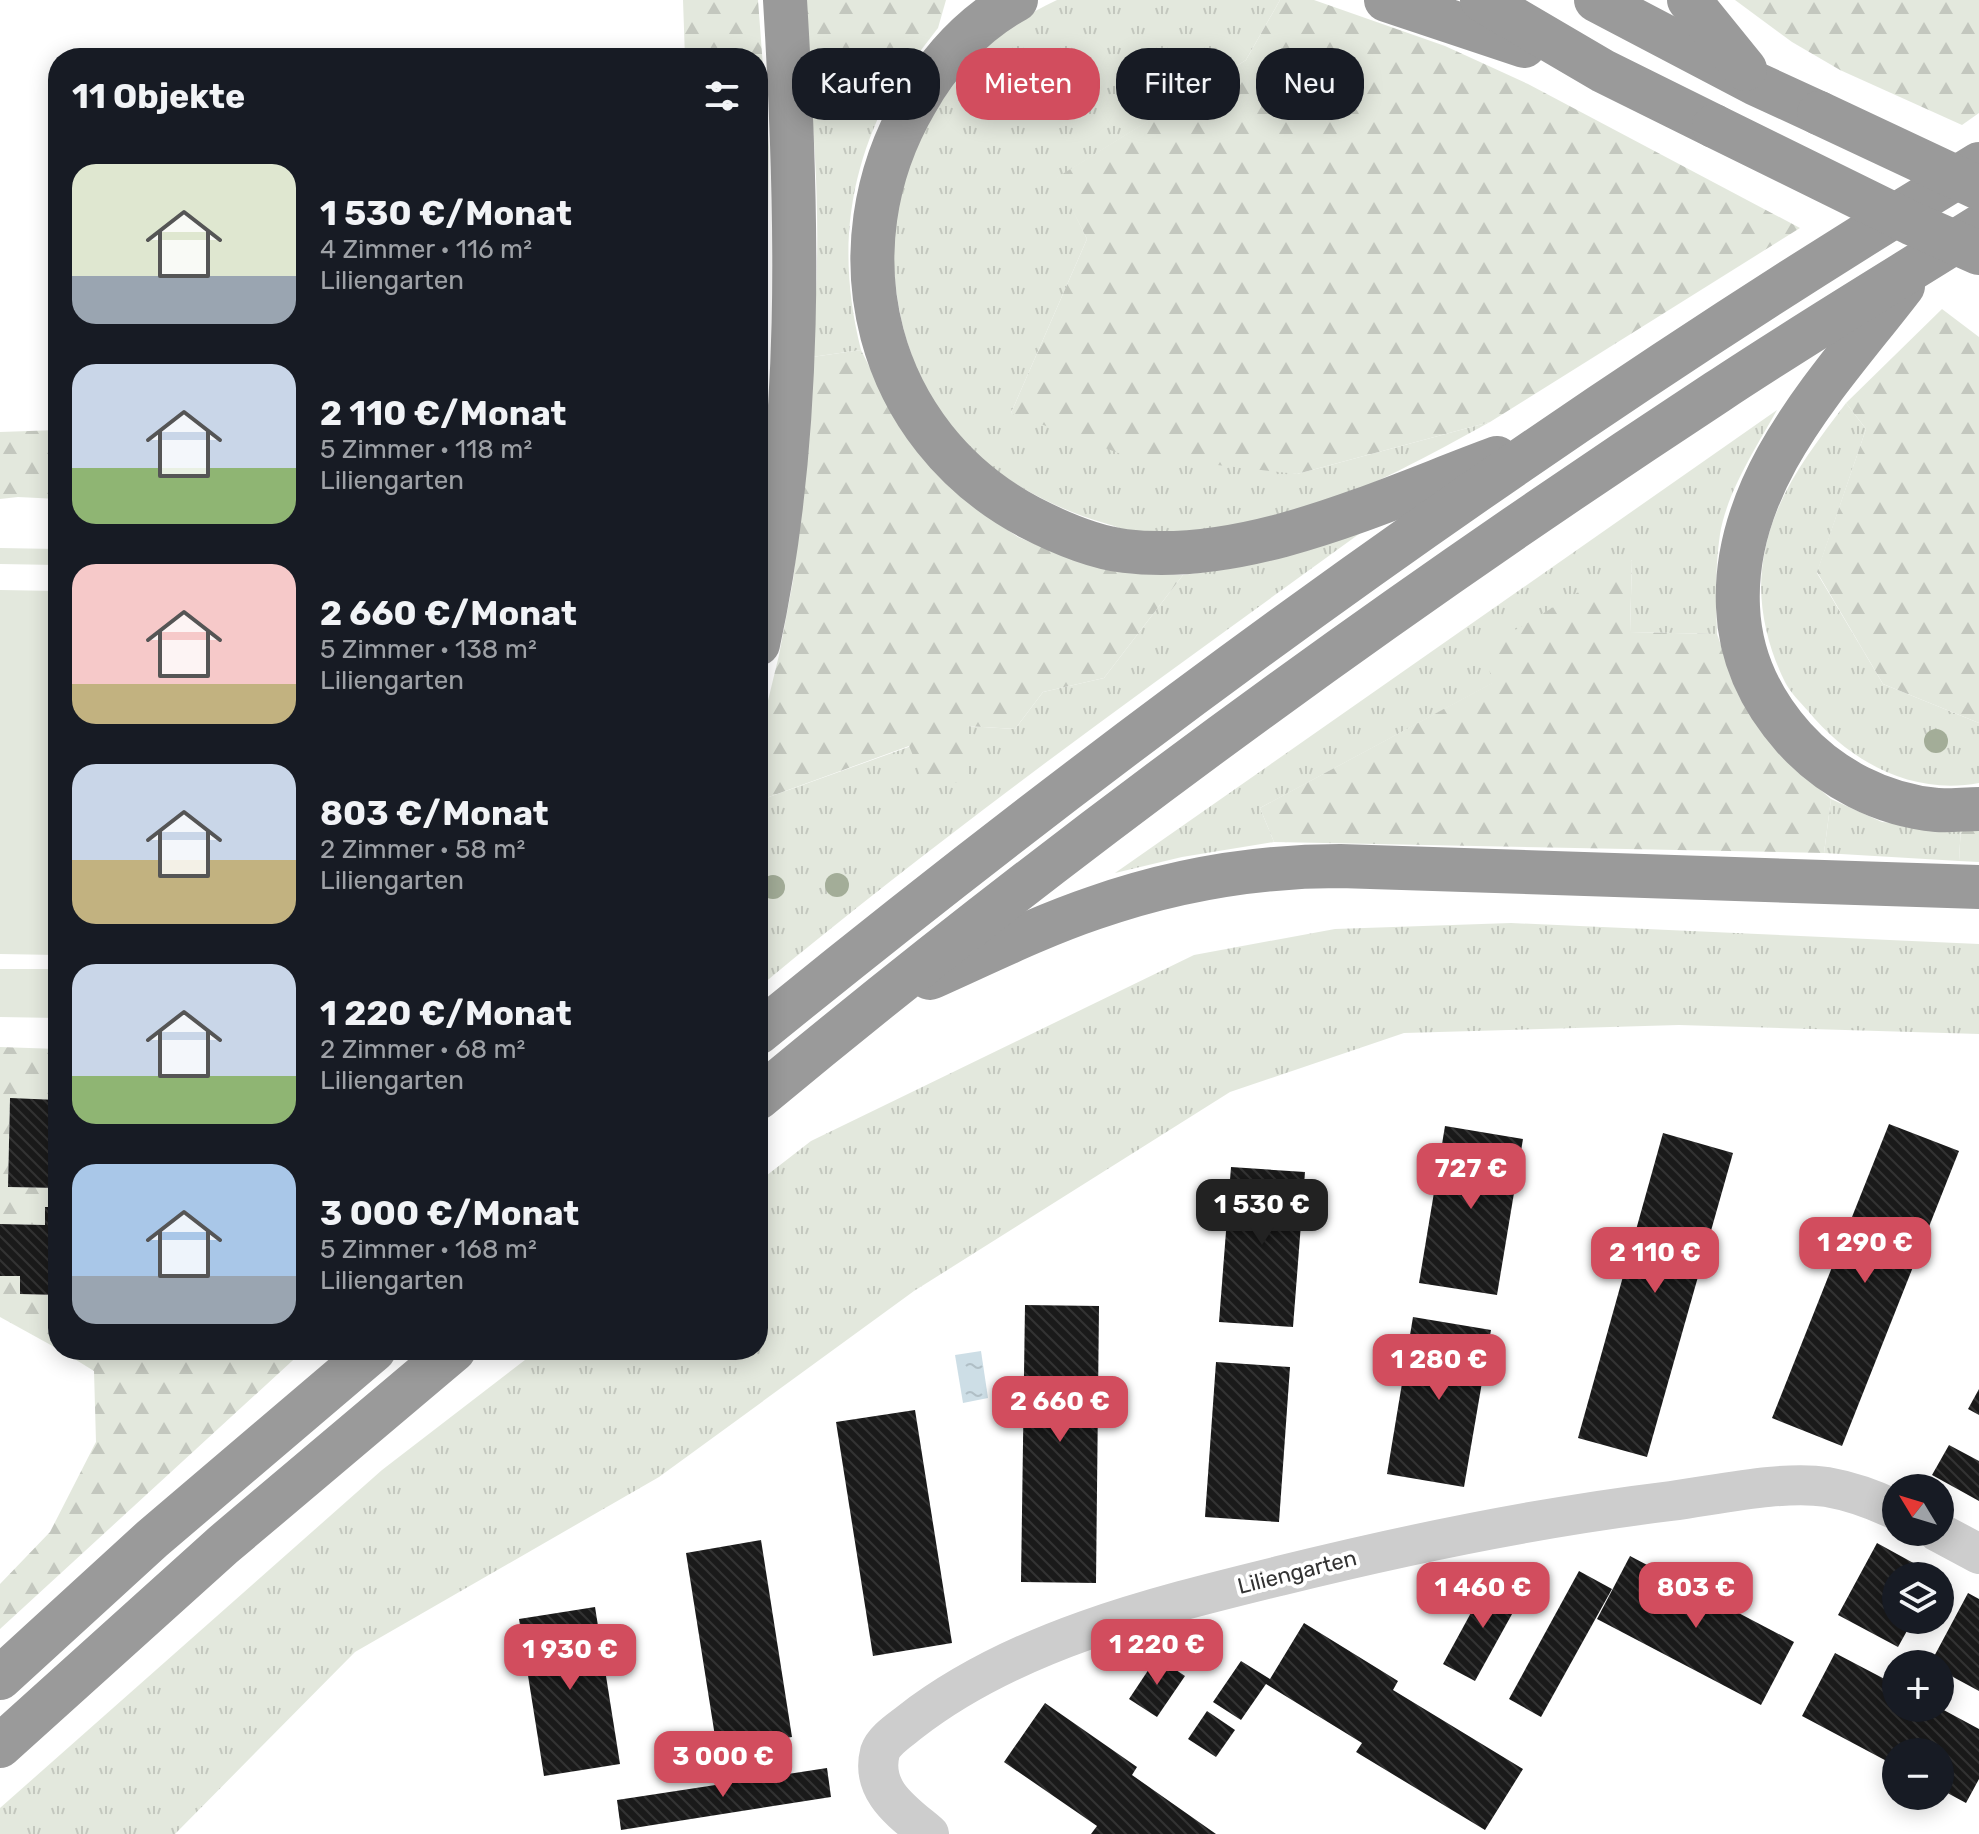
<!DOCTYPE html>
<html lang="de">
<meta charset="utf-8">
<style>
body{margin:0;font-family:Rubik,sans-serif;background:#20242c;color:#f1f3f6;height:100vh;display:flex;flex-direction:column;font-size:30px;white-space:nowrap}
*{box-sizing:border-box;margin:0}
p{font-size:26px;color:#9ea1a6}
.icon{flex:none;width:44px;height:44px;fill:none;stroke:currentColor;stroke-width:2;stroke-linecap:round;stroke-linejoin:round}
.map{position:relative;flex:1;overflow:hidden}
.drawer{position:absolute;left:48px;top:48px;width:720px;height:1312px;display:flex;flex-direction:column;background:#171b24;border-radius:32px;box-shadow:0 4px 20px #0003}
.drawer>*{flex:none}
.guide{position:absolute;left:792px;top:48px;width:760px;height:72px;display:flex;gap:16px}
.needle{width:52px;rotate:308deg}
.buttons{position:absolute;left:1882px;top:1474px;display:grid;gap:16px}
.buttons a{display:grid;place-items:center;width:72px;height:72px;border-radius:50%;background:#171b24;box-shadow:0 4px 20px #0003;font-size:40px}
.price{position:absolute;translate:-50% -68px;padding:0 18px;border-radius:16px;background:#d24d5e;color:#fff;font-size:26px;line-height:52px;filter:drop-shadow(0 2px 4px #0008)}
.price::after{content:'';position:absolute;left:50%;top:48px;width:24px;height:18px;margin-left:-12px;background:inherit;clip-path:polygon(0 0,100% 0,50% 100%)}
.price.on{background:#222;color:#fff}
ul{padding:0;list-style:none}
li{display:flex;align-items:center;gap:24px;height:200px;padding:0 24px}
li span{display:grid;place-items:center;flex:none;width:224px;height:160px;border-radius:24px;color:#555}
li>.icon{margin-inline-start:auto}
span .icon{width:96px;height:96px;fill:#fffc;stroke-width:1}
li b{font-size:34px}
h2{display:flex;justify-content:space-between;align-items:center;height:96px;padding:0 24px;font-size:34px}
.chip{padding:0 28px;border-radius:32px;background:#171b24;box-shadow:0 4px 20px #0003;font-size:28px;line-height:72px}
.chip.on{background:#d24d5e;color:#fff}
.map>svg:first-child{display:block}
.grass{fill:url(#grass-tufts)}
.forest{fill:url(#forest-firs)}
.pitch{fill:#e3e8dd}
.water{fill:url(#water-ripples)}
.building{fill:url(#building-back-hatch)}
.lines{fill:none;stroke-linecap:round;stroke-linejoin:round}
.street{stroke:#cdcdcd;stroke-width:40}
.highway{stroke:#9a9a9a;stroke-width:44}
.highway-bridge{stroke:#9a9a9a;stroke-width:44}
.tree{fill:#a3ad98}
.labels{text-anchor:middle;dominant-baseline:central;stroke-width:8;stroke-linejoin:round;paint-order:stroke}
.street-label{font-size:22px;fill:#333;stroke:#fff}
</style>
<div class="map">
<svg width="1979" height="1834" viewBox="0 0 1979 1834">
<defs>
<pattern id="grass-tufts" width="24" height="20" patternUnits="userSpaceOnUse" patternTransform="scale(2)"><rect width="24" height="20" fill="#e3e8dd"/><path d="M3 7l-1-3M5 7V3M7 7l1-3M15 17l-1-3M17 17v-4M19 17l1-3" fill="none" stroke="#c3c7be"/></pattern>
<pattern id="forest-firs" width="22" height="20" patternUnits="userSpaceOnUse" patternTransform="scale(2)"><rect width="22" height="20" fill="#e3e8dd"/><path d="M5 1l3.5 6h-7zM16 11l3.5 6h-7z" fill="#c3c7be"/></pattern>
<pattern id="water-ripples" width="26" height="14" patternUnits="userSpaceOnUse" patternTransform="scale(2)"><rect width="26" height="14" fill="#cddee6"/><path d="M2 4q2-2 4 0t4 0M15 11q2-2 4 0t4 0" fill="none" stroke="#b0bfc6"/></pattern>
<pattern id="building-back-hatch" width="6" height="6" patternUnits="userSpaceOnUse" patternTransform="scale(2)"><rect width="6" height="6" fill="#1a1a1a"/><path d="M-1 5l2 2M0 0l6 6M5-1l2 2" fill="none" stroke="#333"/></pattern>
</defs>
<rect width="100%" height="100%" fill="#fff"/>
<g class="grass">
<path d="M1057,0H1280L1246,60L1057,178L1087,239L1011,413L1297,474L1490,422C1391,476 1297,530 1181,532C1167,532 1152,535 1138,533C1127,531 1115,526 1104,523C1032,502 960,457 924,390C917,378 914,363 910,350C894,306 887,235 901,189C926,108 979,35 1057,0Z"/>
<path d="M808,77L895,84C847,171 837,254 861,350L812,357C820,263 819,170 808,77Z"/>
<path d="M1846,403L1866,429L1817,573L1883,684L1979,723V783C1912,796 1849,761 1808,711C1800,702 1790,692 1785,682C1768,648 1758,607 1762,570C1769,502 1807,455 1846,403Z"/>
<path d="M1777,410C1757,446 1727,492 1720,534C1715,567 1716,600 1717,634L1630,632L1632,560L1493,683L1260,808L1274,842L1182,857L1115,873Z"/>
<path d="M1377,521C1168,673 957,822 758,988V801L967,726L1015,729L1043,692L1104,678L1183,575L1234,568Z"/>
<path d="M1831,799L1882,822L1928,826H1961L1959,861L1824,853Z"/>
<path d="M1511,923L1979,944V1034L1679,1025L1404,1033L1230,1092L914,1291L659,1477L355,1652L175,1834H0V1808L382,1470L538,1350H758V1182L811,1141L1194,955L1335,929Z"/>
</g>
<g class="forest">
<path d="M683,0H758L769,147L766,369L758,527V58H685Z"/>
<path d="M805,0H946L938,28L895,84L808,77Z"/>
<path d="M1280,0H1314L1445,46L1528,84L1800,228L1490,422L1297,474L1121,454L1011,413L1087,239L1056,178L1246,60Z"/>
<path d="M1735,0H1979V113L1962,125L1840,70L1792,42Z"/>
<path d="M1942,309L1979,337V723L1883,684L1817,572L1866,429L1846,403Z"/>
<path d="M861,350L889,406L951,485L978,510L1018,537L1071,559L1127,573L1183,575L1104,678L1043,692L1015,729L967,726L969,781L926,786L909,746L758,801V742L779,655L793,581L801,507L812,357Z"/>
<path d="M58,430V499L18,497L0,499V432Z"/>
<path d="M1632,560L1630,632L1717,634L1740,698L1785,759L1831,799L1824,853L1274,842L1260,808L1492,683L1485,648Z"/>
<path d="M1979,824V862L1959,861L1961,826Z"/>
<path d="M0,1047L58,1049V1100L10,1099L8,1187L58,1188V1207L45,1225L0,1224Z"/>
<path d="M0,1276H20L21,1294L58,1295V1349L0,1317Z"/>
<path d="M60,1350H304L0,1629V1584L50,1532L96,1442L94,1371Z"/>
</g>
<g class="pitch">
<path d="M0,548L58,549V565L0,564Z"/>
<path d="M0,590L58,591V955L0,954Z"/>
<path d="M0,969H58V1018L0,1017Z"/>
</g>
<path class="water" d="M981,1351L988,1398L963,1403L955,1355Z"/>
<g class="building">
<path d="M10,1098L58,1100V1188L8,1187Z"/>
<path d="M1889,1124L1959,1151L1842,1446L1772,1418Z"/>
<path d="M1445,1126L1523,1139L1497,1295L1419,1283Z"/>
<path d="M1663,1133L1733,1153L1647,1457L1578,1438Z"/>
<path d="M1231,1167L1305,1172L1293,1327L1219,1322Z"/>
<path d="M45,1207H58V1295L20,1294V1276H0V1224L45,1225Z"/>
<path d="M1025,1305L1099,1306L1096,1583L1021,1582Z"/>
<path d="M1413,1317L1491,1330L1464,1487L1387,1474Z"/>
<path d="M1216,1362L1290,1367L1279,1522L1205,1517Z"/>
<path d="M1979,1389V1415L1968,1409Z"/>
<path d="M915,1410L952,1643L873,1656L836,1422Z"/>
<path d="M1949,1445L1979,1461V1501L1932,1475Z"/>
<path d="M761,1540L792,1737L717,1749L686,1553Z"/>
<path d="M1877,1543L1937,1576H1896V1620H1913L1898,1647L1838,1615Z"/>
<path d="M1630,1556L1794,1642L1761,1705L1597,1619Z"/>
<path d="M1579,1571L1612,1589L1541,1717L1509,1699Z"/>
<path d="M1490,1578L1522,1596L1475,1681L1443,1664Z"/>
<path d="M1968,1593L1979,1599V1691L1940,1670V1664H1930Z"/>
<path d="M595,1607L620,1764L544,1776L519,1619Z"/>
<path d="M1304,1623L1398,1681L1393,1690L1523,1769L1485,1830L1356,1752L1362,1743L1266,1684L1241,1720L1213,1702L1241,1661L1270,1679Z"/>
<path d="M1835,1653L1896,1685V1708H1940L1979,1729V1779L1966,1803L1940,1789V1752H1896V1766L1802,1716Z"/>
<path d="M1157,1657L1185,1676L1157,1717L1129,1699Z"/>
<path d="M1045,1703L1137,1767L1132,1775L1216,1834H1091L1097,1826L1004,1762Z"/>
<path d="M1207,1711L1235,1730L1216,1757L1188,1739Z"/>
<path d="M827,1768L831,1797L621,1830L617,1800Z"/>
</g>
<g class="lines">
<g class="street">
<path d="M1938,1532L1979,1554"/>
<path d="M929,1834C903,1812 870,1791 880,1752C884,1740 900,1730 910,1722C1014,1641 1153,1607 1279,1576C1408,1544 1538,1517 1671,1501C1717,1495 1782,1480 1827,1487C1850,1491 1875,1500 1896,1510"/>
</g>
<g class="highway">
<path d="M1016,0C973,24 940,60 916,102C829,250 875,435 1029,517C1058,532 1092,547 1125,551C1248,566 1383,500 1497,458"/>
<path d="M1386,0L1524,46"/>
<path d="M1482,0L1603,71L1714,126"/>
<path d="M1596,0L1756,84L1819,113"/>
<path d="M1689,0L1745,69"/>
<path d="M1903,286C1831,380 1732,480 1738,607C1740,657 1761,701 1794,738C1830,778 1882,805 1937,810C1950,811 1965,809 1979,809"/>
<path d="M758,644C804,434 798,213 785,0"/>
<path d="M930,978C984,954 1038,927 1094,908C1174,880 1255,866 1340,866L1979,887"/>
<path d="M758,1033C1146,717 1552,423 1979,164"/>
<path d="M758,1098C1064,844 1385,610 1717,392C1803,335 1891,282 1979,227"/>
<path d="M0,1678L152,1539L374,1350"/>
<path d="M0,1746L223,1545L454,1350"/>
</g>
<g class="highway-bridge">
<path d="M1819,113L1979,188"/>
<path d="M1714,126L1911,223L1979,253"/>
</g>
</g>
<g class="tree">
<circle cx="1936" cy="741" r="12"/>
<circle cx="837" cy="885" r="12"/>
<circle cx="773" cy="887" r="12"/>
</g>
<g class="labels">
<g class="street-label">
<text transform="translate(1297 1572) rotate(-14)">Liliengarten</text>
</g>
</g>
</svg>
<div class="buttons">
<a><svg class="needle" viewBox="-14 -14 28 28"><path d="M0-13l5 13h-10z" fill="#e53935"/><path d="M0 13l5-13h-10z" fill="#9ea1a6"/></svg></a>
<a><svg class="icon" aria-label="layers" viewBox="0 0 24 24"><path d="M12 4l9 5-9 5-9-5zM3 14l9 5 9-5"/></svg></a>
<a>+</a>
<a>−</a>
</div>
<b class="price" style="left:1471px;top:1211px">727 €</b>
<b class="price on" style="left:1262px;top:1247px">1 530 €</b>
<b class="price" style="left:1865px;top:1285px">1 290 €</b>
<b class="price" style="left:1655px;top:1295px">2 110 €</b>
<b class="price" style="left:1439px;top:1402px">1 280 €</b>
<b class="price" style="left:1060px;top:1444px">2 660 €</b>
<b class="price" style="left:1483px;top:1630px">1 460 €</b>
<b class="price" style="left:1696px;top:1630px">803 €</b>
<b class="price" style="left:1157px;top:1687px">1 220 €</b>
<b class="price" style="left:570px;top:1692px">1 930 €</b>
<b class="price" style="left:723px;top:1799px">3 000 €</b>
<div class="guide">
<a class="chip">Kaufen</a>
<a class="chip on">Mieten</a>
<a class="chip">Filter</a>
<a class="chip">Neu</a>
</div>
<section class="drawer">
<h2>11 Objekte<svg class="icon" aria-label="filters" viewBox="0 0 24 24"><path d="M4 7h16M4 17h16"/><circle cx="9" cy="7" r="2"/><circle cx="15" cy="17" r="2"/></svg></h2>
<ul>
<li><span style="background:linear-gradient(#dfe7d0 70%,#9aa5b1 0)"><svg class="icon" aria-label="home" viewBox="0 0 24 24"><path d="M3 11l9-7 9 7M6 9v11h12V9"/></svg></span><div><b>1 530 €/Monat</b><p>4 Zimmer · 116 m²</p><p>Liliengarten</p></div></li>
<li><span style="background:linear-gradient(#c9d6e8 65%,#8fb573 0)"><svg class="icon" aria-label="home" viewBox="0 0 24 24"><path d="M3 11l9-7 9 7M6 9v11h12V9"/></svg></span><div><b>2 110 €/Monat</b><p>5 Zimmer · 118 m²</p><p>Liliengarten</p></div></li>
<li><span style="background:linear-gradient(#f6c9c9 75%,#c2b280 0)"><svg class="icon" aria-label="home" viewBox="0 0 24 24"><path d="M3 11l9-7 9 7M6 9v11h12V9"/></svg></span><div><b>2 660 €/Monat</b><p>5 Zimmer · 138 m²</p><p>Liliengarten</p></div></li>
<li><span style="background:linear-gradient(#c9d6e8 60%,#c2b280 0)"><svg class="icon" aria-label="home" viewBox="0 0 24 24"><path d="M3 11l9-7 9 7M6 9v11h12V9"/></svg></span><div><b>803 €/Monat</b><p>2 Zimmer · 58 m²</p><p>Liliengarten</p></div></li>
<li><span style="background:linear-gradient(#c9d6e8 70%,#8fb573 0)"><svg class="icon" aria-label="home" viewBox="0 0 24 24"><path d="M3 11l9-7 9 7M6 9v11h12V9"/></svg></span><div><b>1 220 €/Monat</b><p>2 Zimmer · 68 m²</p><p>Liliengarten</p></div></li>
<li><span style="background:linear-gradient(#a9c7e8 70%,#9aa5b1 0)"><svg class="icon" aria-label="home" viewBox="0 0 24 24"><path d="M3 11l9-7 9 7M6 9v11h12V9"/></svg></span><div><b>3 000 €/Monat</b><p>5 Zimmer · 168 m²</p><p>Liliengarten</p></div></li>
</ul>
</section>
</div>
